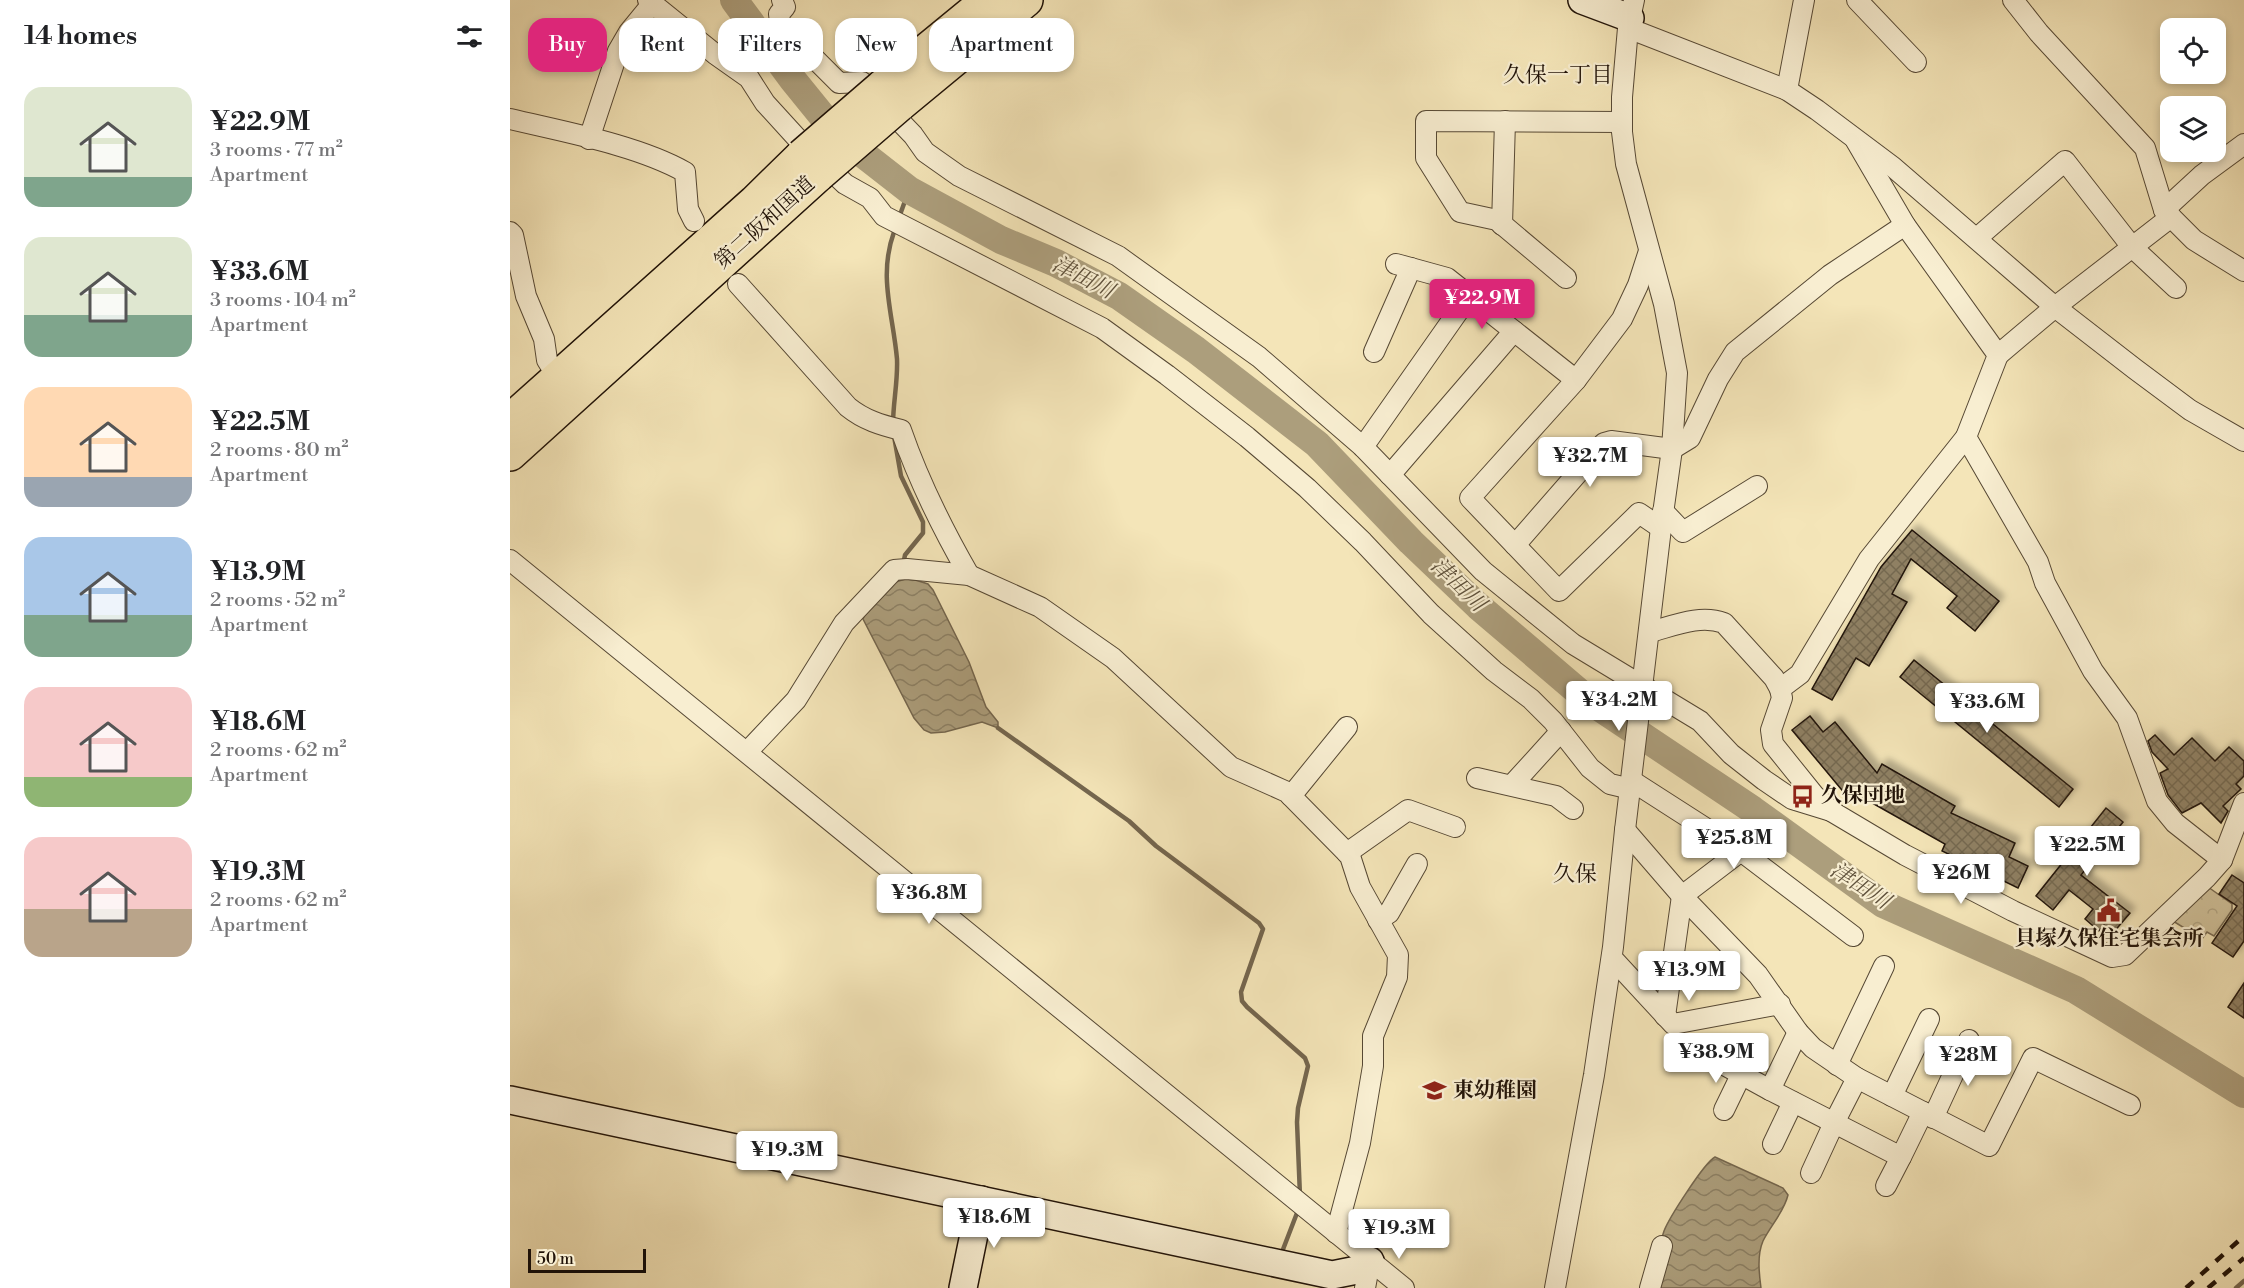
<!DOCTYPE html>
<meta charset="utf-8">
<style>
body{margin:0;font-family:"Libre Bodoni","Noto Serif JP",serif;background:#f6f6f6;color:#202124;height:100vh;display:flex;flex-direction:column;font-size:22px;white-space:nowrap}
*{box-sizing:border-box;margin:0}
p{font-size:20px;color:#757577}
.icon{flex:none;width:33px;height:33px;fill:none;stroke:currentColor;stroke-width:2;stroke-linecap:round;stroke-linejoin:round}
.map{position:relative;flex:1;overflow:hidden}
.sheet{display:flex;flex-direction:column;background:#fff;width:510px}
.sheet>*{flex:none}
.hud{position:absolute;left:18px;top:18px;width:570px;height:54px;display:flex;gap:12px}
.tools{position:absolute;left:1650px;top:18px;display:grid;gap:12px}
.tools a{display:grid;place-items:center;width:66px;height:66px;border-radius:12px;background:#fff;box-shadow:0 3px 9px #0003;font-size:30px}
.scale{position:absolute;left:18px;bottom:15px;width:118px;box-sizing:border-box;padding-left:6px;border:3px solid #211308;border-top:0;font-size:16px;line-height:21px;white-space:nowrap;color:#211308;-webkit-text-stroke:4px #f8eed1;paint-order:stroke}
.price{position:absolute;translate:-50% -51px;padding:0 14px;border-radius:6px;background:#fff;color:#222;font-size:20px;line-height:39px;filter:drop-shadow(0 2px 3px #0008)}
.price::after{content:'';position:absolute;left:50%;top:36px;width:18px;height:14px;margin-left:-9px;background:inherit;clip-path:polygon(0 0,100% 0,50% 100%)}
.price.active{background:#db2777;color:#fff}
ul{padding:0;list-style:none}
li{display:flex;align-items:center;gap:18px;height:150px;padding:0 24px}
li span{display:grid;place-items:center;flex:none;width:168px;height:120px;border-radius:18px;color:#555}
li>.icon{margin-inline-start:auto}
span .icon{width:72px;height:72px;fill:#fffc;stroke-width:1}
li b{font-size:26px}
h2{display:flex;justify-content:space-between;align-items:center;height:72px;padding:0 24px;font-size:26px}
.chip{padding:0 21px;border-radius:18px;background:#fff;box-shadow:0 3px 9px #0003;font-size:21px;line-height:54px}
.chip.active{background:#db2777;color:#fff}
main{display:flex;flex:1;min-height:0}
.map>svg:first-child{display:block}
.park{fill:url(#park-crowns);stroke:#786a51;stroke-width:1.5}
.water{fill:url(#water-waves);stroke:#74664e;stroke-width:1.5}
.lines{fill:none;stroke-linecap:round;stroke-linejoin:round}
.stream{stroke:#74664e;stroke-width:4.5}
.river{stroke:#ac9e7c;stroke-width:28}
.building{fill:url(#building-cross-hatch);stroke:#211308;stroke-width:1.5;filter:url(#shadow)}
.street-casing{stroke:#564834;stroke-width:22}
.secondary-casing{stroke:#211308;stroke-width:30}
.highway-casing{stroke:#211308;stroke-width:36}
.street{stroke:#f8eed1;stroke-width:20}
.secondary{stroke:#f8eed1;stroke-width:27}
.highway{stroke:#f4e5b8;stroke-width:33}
.rail{stroke:#211308;stroke-width:4.5;stroke-dasharray:10 10;stroke-linecap:butt}
.highway-bridge-casing{stroke:#211308;stroke-width:36;stroke-linecap:butt}
.highway-bridge{stroke:#f4e5b8;stroke-width:33}
.labels{text-anchor:middle;dominant-baseline:central;stroke-width:4.5;stroke-linejoin:round;paint-order:stroke}
.street-label{font-size:21px;fill:#211308;stroke:#f8eed1}
.poi-label{font-size:21px;font-weight:bold;fill:#211308;stroke:#f8eed1;text-anchor:start}
.neighbourhood-label{font-size:22px;fill:#211308;stroke:#f8eed1}
.water-label{font-size:22px;font-style:italic;fill:#60523c;stroke:#f8eed1}
</style>
<main>
<section class="sheet">
<h2>14 homes<svg class="icon" aria-label="filters" viewBox="0 0 24 24"><path d="M4 7h16M4 17h16"/><circle cx="9" cy="7" r="2"/><circle cx="15" cy="17" r="2"/></svg></h2>
<ul>
<li><span style="background:linear-gradient(#dfe7d0 75%,#7fa58c 0)"><svg class="icon" aria-label="home" viewBox="0 0 24 24"><path d="M3 11l9-7 9 7M6 9v11h12V9"/></svg></span><div><b>¥22.9M</b><p>3 rooms · 77 m²</p><p>Apartment</p></div></li>
<li><span style="background:linear-gradient(#dfe7d0 65%,#7fa58c 0)"><svg class="icon" aria-label="home" viewBox="0 0 24 24"><path d="M3 11l9-7 9 7M6 9v11h12V9"/></svg></span><div><b>¥33.6M</b><p>3 rooms · 104 m²</p><p>Apartment</p></div></li>
<li><span style="background:linear-gradient(#ffd9b3 75%,#9aa5b1 0)"><svg class="icon" aria-label="home" viewBox="0 0 24 24"><path d="M3 11l9-7 9 7M6 9v11h12V9"/></svg></span><div><b>¥22.5M</b><p>2 rooms · 80 m²</p><p>Apartment</p></div></li>
<li><span style="background:linear-gradient(#a9c7e8 65%,#7fa58c 0)"><svg class="icon" aria-label="home" viewBox="0 0 24 24"><path d="M3 11l9-7 9 7M6 9v11h12V9"/></svg></span><div><b>¥13.9M</b><p>2 rooms · 52 m²</p><p>Apartment</p></div></li>
<li><span style="background:linear-gradient(#f6c9c9 75%,#8fb573 0)"><svg class="icon" aria-label="home" viewBox="0 0 24 24"><path d="M3 11l9-7 9 7M6 9v11h12V9"/></svg></span><div><b>¥18.6M</b><p>2 rooms · 62 m²</p><p>Apartment</p></div></li>
<li><span style="background:linear-gradient(#f6c9c9 60%,#b9a48a 0)"><svg class="icon" aria-label="home" viewBox="0 0 24 24"><path d="M3 11l9-7 9 7M6 9v11h12V9"/></svg></span><div><b>¥19.3M</b><p>2 rooms · 62 m²</p><p>Apartment</p></div></li>
</ul>
</section>
<div class="map">
<svg width="1734" height="1288" viewBox="0 0 1734 1288">
<defs>
<pattern id="park-crowns" width="20" height="18" patternUnits="userSpaceOnUse" patternTransform="scale(1.5)"><rect width="20" height="18" fill="#d0c19a"/><path d="M2 6a3 3 0 1 1 6 0M12 15a3 3 0 1 1 6 0" fill="none" stroke="#b2a583"/></pattern>
<pattern id="water-waves" width="16" height="10" patternUnits="userSpaceOnUse" patternTransform="scale(1.5)"><rect width="16" height="10" fill="#ac9e7c"/><path d="M0 5q4-4 8 0t8 0" fill="none" stroke="#8c8064"/></pattern>
<pattern id="building-cross-hatch" width="8" height="8" patternUnits="userSpaceOnUse" patternTransform="scale(1.5)"><rect width="8" height="8" fill="#8f8064"/><path d="M0 0l8 8M0 8l8-8" fill="none" stroke="#746850"/></pattern>
<filter id="shadow"><feDropShadow dx="5.5" dy="-5.5" stdDeviation="3" flood-color="#0004"/></filter>
</defs>
<rect width="100%" height="100%" fill="#f4e5b8"/>
<filter id="stains"><feTurbulence type="fractalNoise" baseFrequency=".00333" numOctaves="4"/><feColorMatrix values="0 0 0 0 .2 0 0 0 0 .09 0 0 0 0 .02 0 0 0 .5 -.17"/></filter>
<radialGradient id="worn" r=".72"><stop offset=".6" stop-color="#630" stop-opacity="0"/><stop offset="1" stop-color="#630" stop-opacity=".3"/></radialGradient>
<path class="park" d="M1698,887L1722,904V910L1704,936L1697,932L1692,939L1663,921Z"/>
<g class="water">
<path d="M399,578L418,584L423,590L459,662L476,707L488,722V728L472,722L435,732L421,733L414,730L404,718L353,619L356,612L382,583Z"/>
<path d="M1205,1157L1273,1188L1278,1195C1274,1212 1261,1225 1253,1241C1247,1255 1249,1273 1251,1288H1146C1148,1270 1148,1248 1154,1231C1159,1218 1194,1163 1205,1157Z"/>
</g>
<g class="lines">
<g class="stream">
<path d="M391,212L399,190"/>
<path d="M383,424C383,403 388,381 387,359C383,314 368,276 384,232"/>
<path d="M384,436L391,476L413,522V533L395,555L393,565"/>
<path d="M488,728L619,821L646,846L749,923L753,929L731,992L732,1001L737,1007L795,1058L798,1066L788,1108L787,1122L790,1196"/>
<path d="M772,1252L787,1213"/>
<path d="M1726,1288L1734,1281"/>
</g>
<path class="river" d="M224,0L283,80L326,133L399,190L491,240L546,263L609,296L686,350L807,444L901,542L968,606L1077,699L1243,810L1373,904L1566,990L1734,1094"/>
</g>
<g class="building">
<path d="M1402,530L1489,601L1465,631L1437,608L1447,596L1401,559L1382,594L1397,602L1359,666L1346,658L1322,700L1302,689L1371,567Z"/>
<path d="M1404,660L1563,789L1549,807L1390,677Z"/>
<path d="M1300,716L1313,732L1325,722L1367,773L1372,764L1445,806L1441,813L1505,843L1499,857L1518,866L1508,888L1432,851L1435,844L1341,791L1336,795L1282,730Z"/>
<path d="M1645,735L1664,755L1682,738L1705,761L1719,747L1734,761V776L1726,784L1731,789L1713,806L1718,811L1711,823L1691,803L1672,813L1658,795L1650,773L1658,769L1642,752L1638,741Z"/>
<path d="M1596,808L1613,822L1571,875L1620,913L1603,933L1594,925L1589,931L1575,919L1583,909L1559,890L1543,910L1526,896Z"/>
<path d="M1722,875L1734,883V941L1723,957L1702,943L1727,906L1709,894Z"/>
<path d="M1734,983V1018L1718,1007Z"/>
</g>
<g class="lines">
<defs>
<g id="street">
<path d="M138,0L205,54L239,78L255,103L286,137L335,184L360,198L374,216L592,328L657,375L737,437L797,488L853,542L921,614L984,671L1021,699L1043,721L1080,768L1100,784L1121,789"/>
<path d="M272,0L275,7L269,14L270,22L276,30L329,83L352,82L403,135L415,152L449,176L608,256L749,357L853,447L973,571L1063,644L1190,721L1221,754L1254,780L1282,799L1321,811"/>
<path d="M1347,0L1406,62"/>
<path d="M1503,0L1529,33L1635,148L1654,210L1684,240L1734,271"/>
<path d="M1118,28L1277,90L1307,110L1383,167L1545,307L1625,369L1680,410L1734,441"/>
<path d="M1277,90L1294,0"/>
<path d="M0,119C54,132 127,145 175,172L178,209L184,221"/>
<path d="M79,139L108,51L119,32L142,4"/>
<path d="M1346,141L1395,225L1488,355L1456,437L1528,562L1535,583L1583,671L1617,718L1647,801L1665,823L1712,860"/>
<path d="M1654,210L1692,175L1734,144"/>
<path d="M992,225L995,121"/>
<path d="M0,232L3,235L16,296L34,339L37,360L48,378"/>
<path d="M1467,238L1555,161L1622,247L1666,288"/>
<path d="M1139,251L1128,285L1112,319L1066,380L960,498L1049,591L1129,513L1151,528"/>
<path d="M886,264L937,278L1066,380"/>
<path d="M1056,278L987,220L950,212L916,158V121L1112,122"/>
<path d="M228,284L338,407C354,420 371,425 391,430C409,482 432,528 459,575"/>
<path d="M864,352L901,268"/>
<path d="M1488,355L1545,307L1661,217"/>
<path d="M853,447L959,296"/>
<path d="M880,475L1004,331"/>
<path d="M1153,511L1173,532L1247,486"/>
<path d="M1005,545L1094,443L1101,441L1162,449L1180,438L1208,379L1225,352L1320,275L1395,225"/>
<path d="M0,560L894,1288"/>
<path d="M1140,632C1163,626 1190,614 1214,623L1264,678L1270,689L1272,698L1261,730L1263,744L1304,795L1321,811L1395,855L1503,911L1602,957L1615,955L1697,877L1712,860L1734,803"/>
<path d="M1270,689L1290,674L1359,559L1456,437"/>
<path d="M237,752L286,700L334,623L384,570L397,569L459,575L530,607L603,658L721,767L777,792L840,856L850,887L888,955L887,977L863,1036V1066L850,1143L826,1233"/>
<path d="M967,778L1046,796L1063,809"/>
<path d="M1122,781L1231,851L1343,936"/>
<path d="M1002,785L1051,731"/>
<path d="M781,796L837,727"/>
<path d="M1115,830L1172,896L1248,975L1288,1032L1303,1048L1347,1078L1479,1146L1523,1058L1620,1105"/>
<path d="M837,853L898,810L945,827"/>
<path d="M868,920L879,913L907,864"/>
<path d="M1102,958L1163,1024L1270,1004"/>
<path d="M1155,1016L1172,896L1231,851"/>
<path d="M1198,1056L1260,1090L1288,1032"/>
<path d="M1327,1065L1374,966"/>
<path d="M1260,1090L1391,1157L1413,1112"/>
<path d="M1382,1096L1419,1019"/>
<path d="M1214,1110L1231,1075"/>
<path d="M1423,1118L1459,1040"/>
<path d="M1263,1144L1283,1102"/>
<path d="M1301,1173L1324,1123L1347,1078"/>
<path d="M1376,1186L1391,1157"/>
<path d="M855,1288L860,1261"/>
<path d="M1045,1288L1084,1075L1103,947L1115,830L1151,528L1162,449L1167,373L1154,304L1116,164L1112,132V97L1118,28L1124,0"/>
<path d="M1140,1288L1152,1246"/>
</g>
<g id="secondary">
<path d="M1072,0L1120,18"/>
<path d="M0,1100L822,1275L847,1270L860,1261"/>
<path d="M453,1288L471,1200"/>
</g>
<g id="highway">
<path d="M372,87L478,0"/>
<path d="M389,105L516,0"/>
<path d="M0,421L245,202L292,156"/>
<path d="M0,454L308,175"/>
</g>
</defs>
<use href="#street" class="street-casing"/>
<use href="#secondary" class="secondary-casing"/>
<use href="#highway" class="highway-casing"/>
<use href="#street" class="street"/>
<use href="#secondary" class="secondary"/>
<use href="#highway" class="highway"/>
<g class="rail">
<path d="M1676,1288L1734,1236"/>
<path d="M1698,1288L1734,1258"/>
</g>
<defs>
<g id="highway-bridge">
<path d="M292,156L372,87"/>
<path d="M308,175L389,105"/>
</g>
</defs>
<use href="#highway-bridge" class="highway-bridge-casing"/>
<use href="#highway-bridge" class="highway-bridge"/>
</g>
<defs>
<symbol id="bus-bare" viewBox="-9 -9 18 18"><path d="M-5-6H5V4H4V6H2V4H-2V6H-4V4H-5ZM-3.5-4V0h7V-4ZM-3.5 1.2v1.5H-2V1.2ZM2 1.2v1.5H3.5V1.2Z" fill="#8f2418" stroke="#f8eed1" stroke-width="2.5" paint-order="stroke"/></symbol>
<symbol id="civic-bare" viewBox="-9 -9 18 18"><path d="M-.6-6.5H3V-4.5H.6V-3L4-1V1h2V6H-6V1h2V-1L-.6-3ZM-1.2 2.5V6h2.4V2.5Z" fill="#8f2418" stroke="#f8eed1" stroke-width="2.5" paint-order="stroke"/></symbol>
<symbol id="school-bare" viewBox="-9 -9 18 18"><path d="M0-5L7-2L0 1L-7-2ZM-4 1L0 2.5L4 1V4Q0 6-4 4Z" fill="#8f2418" stroke="#f8eed1" stroke-width="2.5" paint-order="stroke"/></symbol>
</defs>
<g fill-rule="evenodd">
<use href="#bus-bare" x="1276" y="780" width="33" height="33"/>
<use href="#civic-bare" x="1582" y="894" width="33" height="33"/>
<use href="#school-bare" x="908" y="1074" width="33" height="33"/>
</g>
<g class="labels">
<g class="street-label">
<text transform="translate(255 223) rotate(-42)">第二阪和国道</text>
</g>
<g class="poi-label">
<text x="1311" y="796">久保団地</text>
<text x="1599" y="939" text-anchor="middle">貝塚久保住宅集会所</text>
<text x="943" y="1091">東幼稚園</text>
</g>
<g class="neighbourhood-label">
<text x="1048" y="75">久保一丁目</text>
<text x="1065" y="874">久保</text>
</g>
<g class="water-label">
<text transform="translate(573 278) rotate(27)">津田川</text>
<text transform="translate(948 585) rotate(44)">津田川</text>
<text transform="translate(1350 886) rotate(33)">津田川</text>
</g>
</g>
<rect width="100%" height="100%" filter="url(#stains)"/>
<rect width="100%" height="100%" fill="url(#worn)"/>
</svg>
<div class="tools">
<a><svg class="icon" aria-label="locate" viewBox="0 0 24 24"><circle cx="12" cy="12" r="6"/><path d="M12 2v4M12 18v4M2 12h4M18 12h4"/></svg></a>
<a><svg class="icon" aria-label="layers" viewBox="0 0 24 24"><path d="M12 4l9 5-9 5-9-5zM3 14l9 5 9-5"/></svg></a>
</div>
<div class="scale">50 m</div>
<b class="price active" style="left:972px;top:330px">¥22.9M</b>
<b class="price" style="left:1080px;top:488px">¥32.7M</b>
<b class="price" style="left:1109px;top:732px">¥34.2M</b>
<b class="price" style="left:1477px;top:734px">¥33.6M</b>
<b class="price" style="left:1224px;top:870px">¥25.8M</b>
<b class="price" style="left:1577px;top:877px">¥22.5M</b>
<b class="price" style="left:1451px;top:905px">¥26M</b>
<b class="price" style="left:419px;top:925px">¥36.8M</b>
<b class="price" style="left:1179px;top:1002px">¥13.9M</b>
<b class="price" style="left:1206px;top:1084px">¥38.9M</b>
<b class="price" style="left:1458px;top:1087px">¥28M</b>
<b class="price" style="left:277px;top:1182px">¥19.3M</b>
<b class="price" style="left:484px;top:1249px">¥18.6M</b>
<b class="price" style="left:889px;top:1260px">¥19.3M</b>
<div class="hud">
<a class="chip active">Buy</a>
<a class="chip">Rent</a>
<a class="chip">Filters</a>
<a class="chip">New</a>
<a class="chip">Apartment</a>
</div>
</div>
</main>
